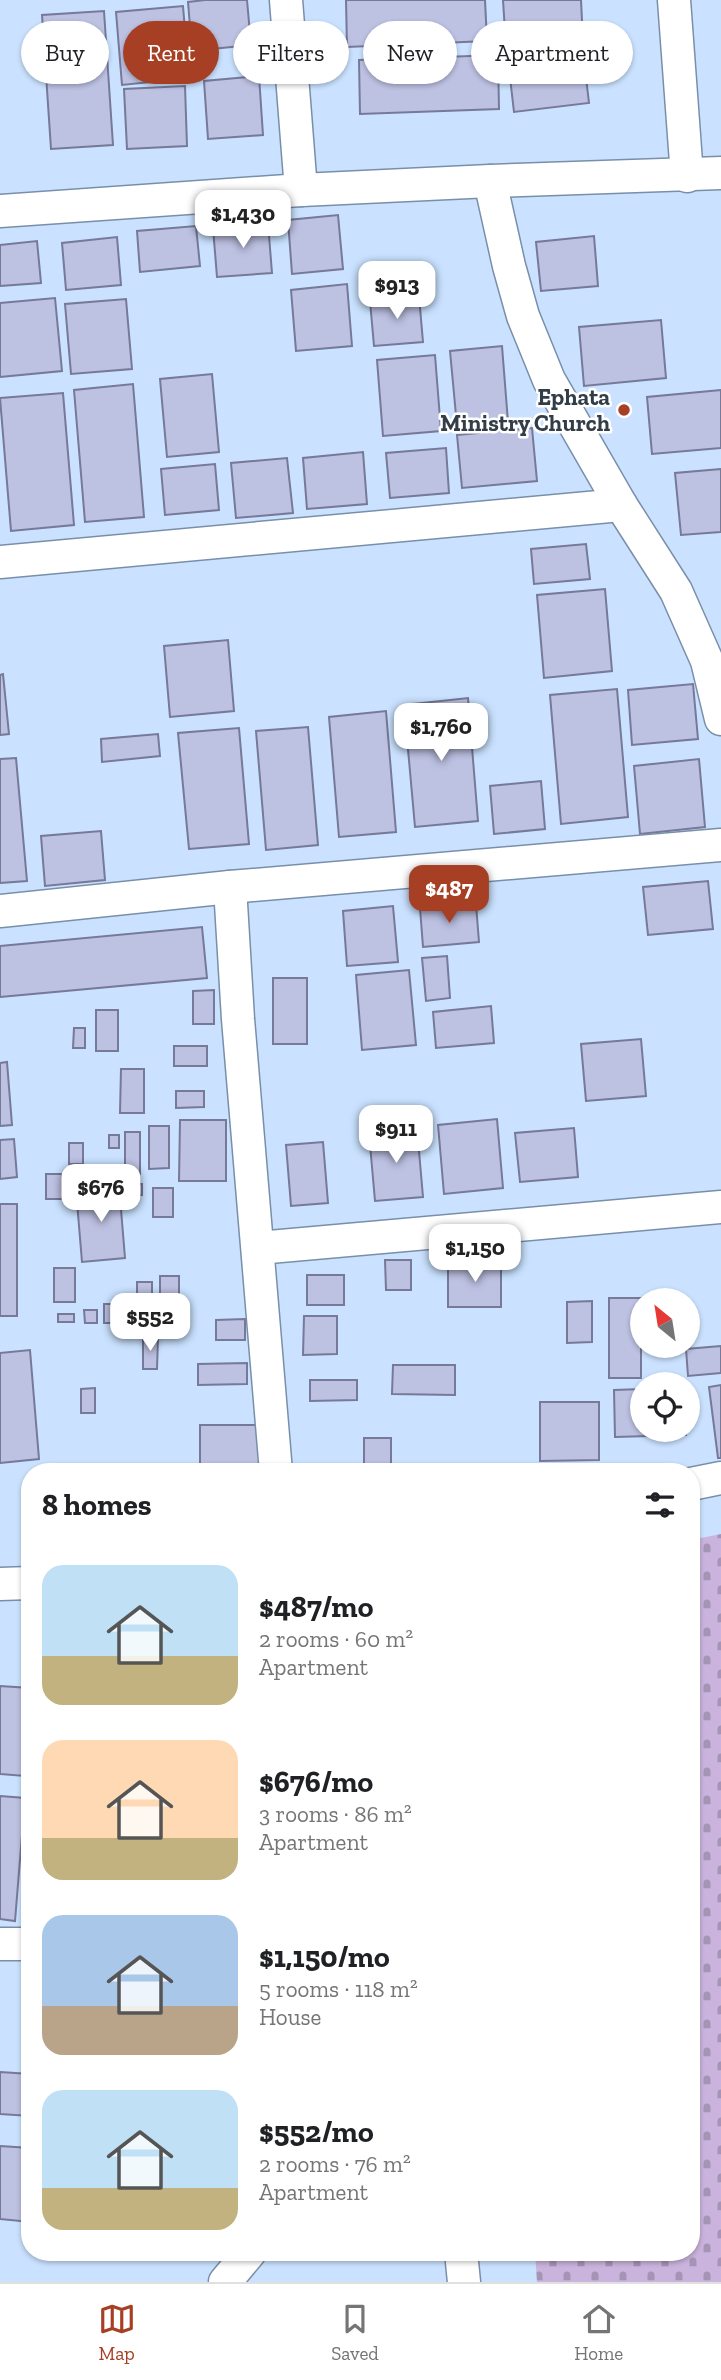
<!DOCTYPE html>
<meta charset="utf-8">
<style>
body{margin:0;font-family:"Zilla Slab",serif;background:#f2f2f2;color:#202124;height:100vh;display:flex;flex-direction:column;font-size:26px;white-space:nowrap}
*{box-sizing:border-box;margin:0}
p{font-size:23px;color:#757577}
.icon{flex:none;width:38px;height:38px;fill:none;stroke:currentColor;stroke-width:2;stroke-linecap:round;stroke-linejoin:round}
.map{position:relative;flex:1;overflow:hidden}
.side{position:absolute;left:21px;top:1463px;width:679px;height:798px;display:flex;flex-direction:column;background:#fff;border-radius:28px;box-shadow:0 2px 5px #0004}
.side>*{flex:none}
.top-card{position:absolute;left:21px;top:21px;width:679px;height:63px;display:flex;gap:14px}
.needle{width:46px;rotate:330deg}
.buttons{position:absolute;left:630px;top:1288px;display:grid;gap:14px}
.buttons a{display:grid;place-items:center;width:70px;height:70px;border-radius:50%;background:#fff;box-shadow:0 2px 5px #0004;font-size:35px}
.price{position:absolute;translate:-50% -60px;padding:0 16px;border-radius:14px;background:#fff;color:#222;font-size:23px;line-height:46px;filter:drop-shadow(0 2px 4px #0008)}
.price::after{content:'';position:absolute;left:50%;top:42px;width:21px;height:16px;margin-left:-10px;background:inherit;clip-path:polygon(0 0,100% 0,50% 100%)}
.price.current{background:#a73f24;color:#fff}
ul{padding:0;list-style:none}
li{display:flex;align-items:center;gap:21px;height:175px;padding:0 21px}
li span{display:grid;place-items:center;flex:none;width:196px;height:140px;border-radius:21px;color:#555}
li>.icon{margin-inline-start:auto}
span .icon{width:84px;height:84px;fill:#fffc;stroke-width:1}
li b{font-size:30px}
h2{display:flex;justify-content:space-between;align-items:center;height:84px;padding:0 21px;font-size:30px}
.pill{padding:0 24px;border-radius:32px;background:#fff;box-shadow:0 2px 5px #0004;font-size:24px;line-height:63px}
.pill.current{background:#a73f24;color:#fff}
.tabs{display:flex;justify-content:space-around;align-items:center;height:98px;border-top:2px solid #e0e0e0;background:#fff;font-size:19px;color:#757577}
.tabs a{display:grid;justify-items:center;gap:4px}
.tabs .current{color:#a73f24}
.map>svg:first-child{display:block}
.cemetery{fill:url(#cemetery-stones)}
.building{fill:#bdc1e2;stroke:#767998;stroke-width:2}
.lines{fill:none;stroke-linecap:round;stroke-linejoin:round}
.street-casing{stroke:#798fa9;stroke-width:35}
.street{stroke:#fff;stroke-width:32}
.poi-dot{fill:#a73f24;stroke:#fff;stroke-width:2.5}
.labels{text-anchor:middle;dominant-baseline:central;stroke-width:5;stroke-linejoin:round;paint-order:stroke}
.poi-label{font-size:23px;font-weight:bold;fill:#333d48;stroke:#fff;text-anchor:end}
</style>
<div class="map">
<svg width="721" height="2282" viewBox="0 0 721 2282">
<defs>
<pattern id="cemetery-stones" width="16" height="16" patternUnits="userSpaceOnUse" patternTransform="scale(1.75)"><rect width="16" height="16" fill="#cab4dd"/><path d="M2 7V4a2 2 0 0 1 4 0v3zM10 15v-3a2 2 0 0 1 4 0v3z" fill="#a594b5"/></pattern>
</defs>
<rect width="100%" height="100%" fill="#cae2ff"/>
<path class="cemetery" d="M721,1534V2282H537L535,2252H691V1540Z"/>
<g class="building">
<path d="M205,0H247L251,45L192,51L188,2Z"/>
<path d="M346,0H485L487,41L347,47Z"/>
<path d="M503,0H581L583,41L506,47Z"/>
<path d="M183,6L189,78L122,85L116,12Z"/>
<path d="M104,11L113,145L51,149L42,15Z"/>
<path d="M583,52L589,103L514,112L508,60Z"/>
<path d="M498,55L499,109L360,114L359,60Z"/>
<path d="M259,76L263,135L208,139L204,81Z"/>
<path d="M185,86L187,146L127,149L124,89Z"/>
<path d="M338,215L343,269L292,274L288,220Z"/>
<path d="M268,223L272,273L217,277L213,228Z"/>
<path d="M196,226L200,266L140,272L137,231Z"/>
<path d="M594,236L598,286L541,291L536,242Z"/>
<path d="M117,237L121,285L66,290L62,243Z"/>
<path d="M37,241L41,283L0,286V245Z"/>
<path d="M347,284L352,346L296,351L291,290Z"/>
<path d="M419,296L423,342L374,346L370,301Z"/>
<path d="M55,298L62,371L0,377V303Z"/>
<path d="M126,299L132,369L71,374L65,304Z"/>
<path d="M661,320L666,378L584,386L579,327Z"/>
<path d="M502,346L508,422L457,426L450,351Z"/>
<path d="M435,355L441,431L383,436L377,360Z"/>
<path d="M212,374L219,452L167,457L160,379Z"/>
<path d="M133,384L144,517L85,522L74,390Z"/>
<path d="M721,390V448L652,454L647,397Z"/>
<path d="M63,393L74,525L11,531L0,398Z"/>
<path d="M532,428L537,481L462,488L457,435Z"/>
<path d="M446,448L449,493L390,498L386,453Z"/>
<path d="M363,452L367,504L307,509L303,458Z"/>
<path d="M287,458L293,513L236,518L231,463Z"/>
<path d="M215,464L219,510L165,515L161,469Z"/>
<path d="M721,469V532L681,535L675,473Z"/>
<path d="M586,544L590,579L534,584L531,549Z"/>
<path d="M605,589L612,671L544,678L537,595Z"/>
<path d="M228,640L234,711L170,717L164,646Z"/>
<path d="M3,674L9,734L0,735V675Z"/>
<path d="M693,684L698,739L632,745L628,690Z"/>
<path d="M617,689L628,817L561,824L550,695Z"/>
<path d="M468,698L478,821L415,827L404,705Z"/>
<path d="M386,711L396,832L339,837L329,717Z"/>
<path d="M308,727L318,845L266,850L256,731Z"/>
<path d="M239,728L249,844L189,849L178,733Z"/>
<path d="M158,734L160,756L102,762L101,739Z"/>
<path d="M16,758L27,881L0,883V759Z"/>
<path d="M699,759L705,827L640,834L634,766Z"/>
<path d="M541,781L545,829L494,834L490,786Z"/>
<path d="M101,831L105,880L45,886L41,836Z"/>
<path d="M708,881L713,929L648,935L643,887Z"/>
<path d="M476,904L479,942L423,947L420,908Z"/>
<path d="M393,906L398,962L347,966L343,911Z"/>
<path d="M202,927L207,978L0,997V946Z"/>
<path d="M447,956L450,998L426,1001L422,958Z"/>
<path d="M409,970L416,1045L362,1050L356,975Z"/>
<rect x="273" y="978" width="34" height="66"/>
<path d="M214,990V1024H193V991Z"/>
<path d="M491,1006L494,1043L436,1048L433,1012Z"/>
<rect x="96" y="1010" width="22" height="41"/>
<path d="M74,1028H85V1048H73Z"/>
<path d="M641,1039L646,1096L586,1101L581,1044Z"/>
<rect x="174" y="1046" width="33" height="20"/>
<path d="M7,1062L12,1125L0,1126V1063Z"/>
<path d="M121,1069H144V1113H120Z"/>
<path d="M176,1091H204V1107L176,1108Z"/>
<path d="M497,1119L503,1188L444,1194L438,1125Z"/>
<path d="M180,1120H226V1181H179Z"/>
<path d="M149,1126H169V1168L149,1169Z"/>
<path d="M417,1128L423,1197L375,1201L369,1133Z"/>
<path d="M574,1128L578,1177L520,1182L515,1133Z"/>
<rect x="125" y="1132" width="15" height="42"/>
<rect x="109" y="1135" width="10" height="13"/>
<path d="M14,1139L17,1177L0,1179V1140Z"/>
<path d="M323,1142L328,1203L291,1206L286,1145Z"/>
<rect x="69" y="1143" width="14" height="21"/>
<rect x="46" y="1174" width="16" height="25"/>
<path d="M130,1184H142V1195L130,1196Z"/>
<path d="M119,1185L125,1258L82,1262L76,1190Z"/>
<rect x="153" y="1188" width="20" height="29"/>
<rect x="0" y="1204" width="17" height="112"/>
<path d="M385,1260H411V1290H386Z"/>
<path d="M501,1260V1307H448V1261Z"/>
<rect x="54" y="1268" width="21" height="34"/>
<rect x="307" y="1275" width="37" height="30"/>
<rect x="160" y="1276" width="19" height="32"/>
<rect x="137" y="1282" width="15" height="35"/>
<rect x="609" y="1298" width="32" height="80"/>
<path d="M592,1301V1342L567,1343V1302Z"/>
<rect x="104" y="1304" width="13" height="19"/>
<path d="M84,1310H97V1323H85Z"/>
<rect x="58" y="1314" width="16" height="8"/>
<path d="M304,1316H337V1354L303,1355Z"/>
<path d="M245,1319V1340H216V1320Z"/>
<path d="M143,1337H158L157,1369H143Z"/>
<path d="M721,1346V1373L688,1376L686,1349Z"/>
<path d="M30,1350L39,1459L0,1463V1353Z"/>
<path d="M247,1363V1384L198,1385V1364Z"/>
<path d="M393,1365H455V1395L392,1394Z"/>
<path d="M310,1380H357V1400L310,1401Z"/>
<path d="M721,1385V1458H718L709,1387Z"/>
<path d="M95,1388V1413H81V1389Z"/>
<path d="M642,1389V1430H686V1435L615,1437L614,1390Z"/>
<path d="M540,1402H599V1460L540,1461Z"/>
<rect x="200" y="1425" width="64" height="47"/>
<rect x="364" y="1438" width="27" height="34"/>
<path d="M0,1686L30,1688L25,1776L0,1774Z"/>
<path d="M0,1796L25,1798L15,1921L0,1919Z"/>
<path d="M30,1843V1917H24Z"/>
<path d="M0,2072L30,2074V2116L0,2114Z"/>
<path d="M0,2146L30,2148V2222L0,2219Z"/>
</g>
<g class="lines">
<defs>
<g id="street">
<path d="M286,0L301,190"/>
<path d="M674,0L687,176"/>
<path d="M490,181L509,266L523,316L549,380L621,505L676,591L707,661L721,719"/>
<path d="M0,211L301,190L490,181L721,173"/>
<path d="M0,562L621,505"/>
<path d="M230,887L238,1019L276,1472"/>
<path d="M0,911L230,887L721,845"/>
<path d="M258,1248L721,1207"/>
<path d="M691,1484L721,1478"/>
<path d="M0,1584L30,1583"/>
<path d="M0,1944H30"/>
<path d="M461,2252L464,2282"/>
<path d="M225,2282L250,2252"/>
</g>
</defs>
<use href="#street" class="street-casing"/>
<use href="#street" class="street"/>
</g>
<circle class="poi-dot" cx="624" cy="410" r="7"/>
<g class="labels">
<g class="poi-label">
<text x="610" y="397">Ephata<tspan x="610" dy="26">Ministry Church</tspan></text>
</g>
</g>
</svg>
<div class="buttons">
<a><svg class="needle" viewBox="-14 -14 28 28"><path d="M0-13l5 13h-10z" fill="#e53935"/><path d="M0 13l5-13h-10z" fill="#757577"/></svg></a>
<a><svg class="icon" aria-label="locate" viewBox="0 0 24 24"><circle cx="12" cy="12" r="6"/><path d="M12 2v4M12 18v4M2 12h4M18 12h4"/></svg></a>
</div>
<b class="price" style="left:243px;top:250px">$1,430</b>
<b class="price" style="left:397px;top:321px">$913</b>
<b class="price" style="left:441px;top:763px">$1,760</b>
<b class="price current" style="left:449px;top:925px">$487</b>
<b class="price" style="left:396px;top:1165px">$911</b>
<b class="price" style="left:101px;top:1224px">$676</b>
<b class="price" style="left:475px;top:1284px">$1,150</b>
<b class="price" style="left:150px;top:1353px">$552</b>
<div class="top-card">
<a class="pill">Buy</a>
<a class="pill current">Rent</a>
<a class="pill">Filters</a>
<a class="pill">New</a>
<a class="pill">Apartment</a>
</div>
<section class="side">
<h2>8 homes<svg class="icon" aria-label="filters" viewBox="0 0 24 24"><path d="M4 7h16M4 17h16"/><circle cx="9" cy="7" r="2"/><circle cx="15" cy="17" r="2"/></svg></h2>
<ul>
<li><span style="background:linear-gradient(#bfe0f5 65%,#c2b280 0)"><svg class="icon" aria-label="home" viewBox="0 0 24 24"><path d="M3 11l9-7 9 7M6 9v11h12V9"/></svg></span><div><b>$487/mo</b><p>2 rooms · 60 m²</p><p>Apartment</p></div></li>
<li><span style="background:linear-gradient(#ffd9b3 70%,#c2b280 0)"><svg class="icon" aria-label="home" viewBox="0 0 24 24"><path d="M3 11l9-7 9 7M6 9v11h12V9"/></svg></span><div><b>$676/mo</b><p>3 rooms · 86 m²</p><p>Apartment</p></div></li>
<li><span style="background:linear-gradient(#a9c7e8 65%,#b9a48a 0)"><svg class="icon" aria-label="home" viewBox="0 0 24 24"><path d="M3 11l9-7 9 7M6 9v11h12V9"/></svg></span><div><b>$1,150/mo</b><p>5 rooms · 118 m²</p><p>House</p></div></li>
<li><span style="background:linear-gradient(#bfe0f5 70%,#c2b280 0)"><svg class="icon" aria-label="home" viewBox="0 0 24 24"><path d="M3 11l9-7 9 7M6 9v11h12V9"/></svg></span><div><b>$552/mo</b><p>2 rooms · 76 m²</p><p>Apartment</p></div></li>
</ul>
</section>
</div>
<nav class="tabs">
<a class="current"><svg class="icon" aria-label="map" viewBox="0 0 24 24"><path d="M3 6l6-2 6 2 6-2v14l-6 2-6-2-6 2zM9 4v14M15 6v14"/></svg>Map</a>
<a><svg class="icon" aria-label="saved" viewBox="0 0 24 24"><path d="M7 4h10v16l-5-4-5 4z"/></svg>Saved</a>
<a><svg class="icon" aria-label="home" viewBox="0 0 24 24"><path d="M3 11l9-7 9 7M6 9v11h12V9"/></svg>Home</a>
</nav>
